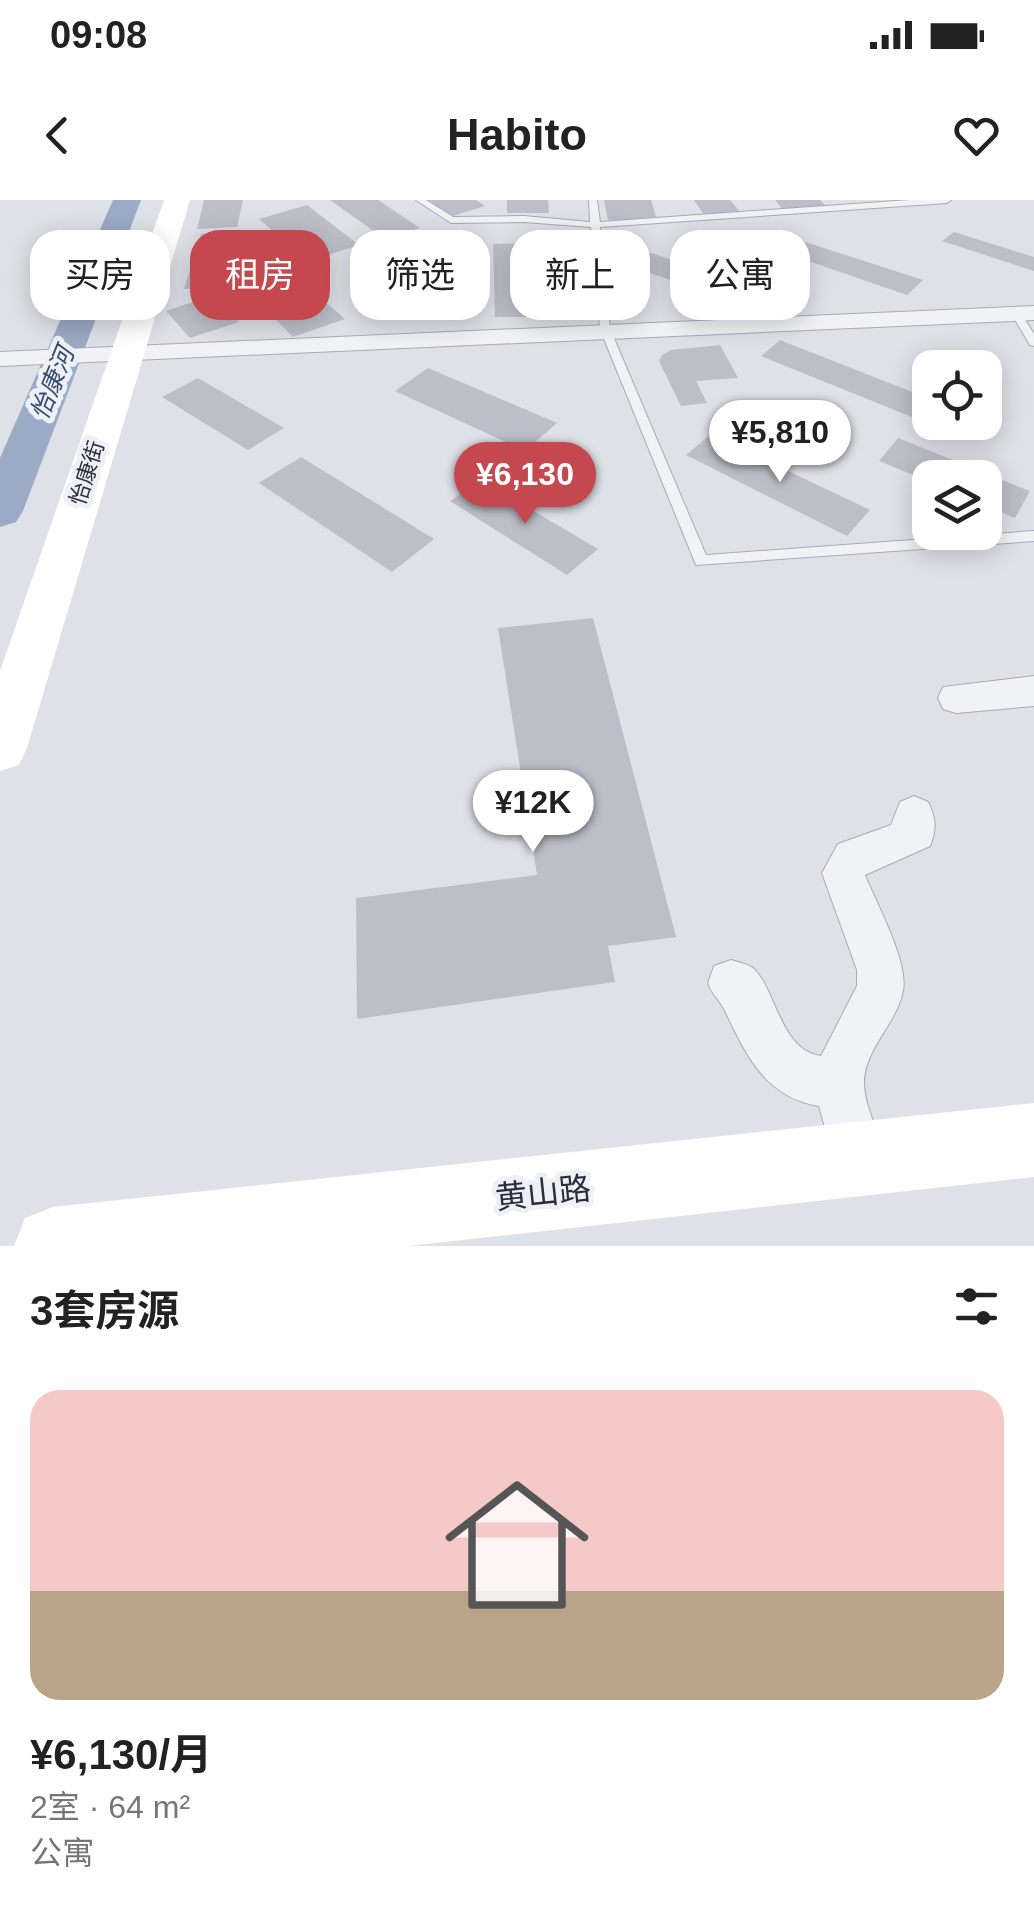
<!DOCTYPE html>
<html lang="zh">
<meta charset="utf-8">
<style>
body{margin:0;font-family:Helvetica,"Noto Sans SC",sans-serif;background:#f2f2f2;color:#222;height:100vh;display:flex;flex-direction:column;font-size:38px;white-space:nowrap}
*{box-sizing:border-box;margin:0}
p{font-size:32px;color:#767676}
.icon{flex:none;width:55px;height:55px;fill:none;stroke:currentColor;stroke-width:2;stroke-linecap:round;stroke-linejoin:round}
.map{position:relative;height:1046px;overflow:hidden}
.panel{display:flex;flex-direction:column;background:#fff;flex:1}
.panel>*{flex:none}
.guide{position:absolute;left:30px;top:30px;width:975px;height:90px;display:flex;gap:20px}
.buttons{position:absolute;left:912px;top:150px;display:grid;gap:20px}
.buttons a{display:grid;place-items:center;width:90px;height:90px;border-radius:20px;background:#fff;box-shadow:0 5px 25px #0003;font-size:50px}
.price{position:absolute;translate:-50% -85px;padding:0 22px;border-radius:35px;background:#fff;color:#222;font-size:32px;line-height:65px;filter:drop-shadow(0 2px 5px #0008)}
.price::after{content:'';position:absolute;left:50%;top:60px;width:30px;height:22px;margin-left:-15px;background:inherit;clip-path:polygon(0 0,100% 0,50% 100%)}
.price.current{background:#c6484f;color:#fff}
ul{padding:0;list-style:none}
li{display:grid;align-content:center;gap:20px;height:530px;padding:0 30px}
li span{display:grid;place-items:center;height:310px;border-radius:30px;color:#555}
li>.icon{margin-inline-start:auto}
span .icon{width:180px;height:180px;fill:#fffc;stroke-width:1}
li b{font-size:42px}
h2{display:flex;justify-content:space-between;align-items:center;height:120px;padding:0 30px;font-size:42px}
.tag{padding:0 35px;border-radius:30px;background:#fff;box-shadow:0 5px 25px #0003;font-size:35px;line-height:90px}
.tag.current{background:#c6484f;color:#fff}
.status{display:flex;justify-content:space-between;align-items:center;height:70px;padding:0 50px;background:#fff;direction:ltr}
.status svg{height:28px;fill:currentColor}
header{display:flex;justify-content:space-between;align-items:center;height:130px;padding:0 30px;background:#fff;font-size:45px;font-weight:700}
.map>svg:first-child{display:block}
.lines{fill:none;stroke-linecap:round;stroke-linejoin:round}
.river{fill:#9babc5;fill-rule:evenodd}
.building{fill:#bcbfc9}
.lane-casing{stroke:#a7abb4;stroke-width:2}
.street-casing{stroke:#a7abb4;stroke-width:2}
.lane{fill:#f1f2f5;fill-rule:evenodd}
.street{fill:#f1f2f5;fill-rule:evenodd}
.secondary{fill:#fff;fill-rule:evenodd}
.labels{text-anchor:middle;dominant-baseline:central;stroke-width:10;stroke-linejoin:round;paint-order:stroke}
.far-street-label{font-size:22px;fill:#282e3d;stroke:#edf0f5}
.far-water-label{font-size:25px;font-style:italic;fill:#35496e;stroke:#edf0f5}
.near-street-label{font-size:32px;fill:#282e3d;stroke:#edf0f5}
</style>
<div class="status"><b>09:08</b><svg viewBox="0 0 49 12"><path d="M0 12V9h3v3zM5 12V6h3v6zM10 12V3h3v9zM15 12V0h3v12zM26 1h20v11H26zM47 4h2v5h-2z"/></svg></div>
<header><svg class="icon" aria-label="back" viewBox="0 0 24 24"><path d="M15 5l-7 7 7 7"/></svg>Habito<svg class="icon" aria-label="heart" viewBox="0 0 24 24"><path d="M12 20l-8-8c-3-5 5-10 8-4 3-6 11-1 8 4z"/></svg></header>
<div class="map">
<svg width="1034" height="1046" viewBox="0 0 1034 1046">
<rect width="100%" height="100%" fill="#dee1e7"/>
<g class="lines">
<path class="river" d="M113,0H141L23,311L16,322L0,327V258Z"/>
</g>
<g class="building">
<path d="M204,0H243L237,27L197,29Z"/>
<path d="M330,0H378L420,28L385,39Z"/>
<path d="M428,0H476L485,6L453,16Z"/>
<path d="M507,0H548L549,13H507Z"/>
<path d="M604,0H651L657,20H608Z"/>
<path d="M694,0H730L741,13L705,16Z"/>
<path d="M775,0H820L831,12L786,14Z"/>
<path d="M307,5L359,45L309,61L259,19Z"/>
<path d="M240,32L226,87L184,89L201,34Z"/>
<path d="M954,32L1034,57V71L942,41Z"/>
<path d="M799,40L923,80L907,95L782,52Z"/>
<path d="M542,43L550,117H495L493,44Z"/>
<path d="M448,44L452,110L396,113L398,46Z"/>
<path d="M633,47L747,85L728,100L613,60Z"/>
<path d="M314,92L345,119L293,137L264,108Z"/>
<path d="M213,95L239,122L190,138L166,111Z"/>
<path d="M780,140L930,199V222H938L934,226L761,156Z"/>
<path d="M720,145L738,178L696,181L707,203L681,206L659,161L662,155L671,150Z"/>
<path d="M428,168L557,223L525,251L395,191Z"/>
<path d="M198,178L284,228L248,250L162,197Z"/>
<path d="M711,234L870,310L847,336L686,255Z"/>
<path d="M898,238L1030,291L1015,318L985,305V278H930V282L879,261Z"/>
<path d="M301,257L434,339L392,372L259,283Z"/>
<path d="M481,280L598,349L567,375L450,301Z"/>
<path d="M593,418L676,737L608,746L615,782L357,819L356,698L537,675L498,428Z"/>
</g>
<g class="lines">
<defs>
<g id="lane">
<path d="M416,0H426L453,17L524,16L590,22L589,0H597L600,22L910,0H951L947,3L600,27L610,129L706,355L1034,331V341L696,365L600,129L591,27L524,22L451,23Z"/>
<path d="M1012,111L1021,113L1034,134V146L1030,145L1011,113Z"/>
</g>
<g id="street">
<path d="M1034,106V120L0,166V152Z"/>
<path d="M1034,476V506L956,513L943,509L938,498L943,487Z"/>
<path d="M914,596L928,602C936,618 937,629 930,646L865,675C876,703 909,762 903,791C897,823 865,848 864,882C864,918 892,940 877,978L858,986L839,978L819,906C764,897 746,854 724,809C719,799 712,795 708,783L714,766L731,760C737,762 749,764 754,769C776,790 780,850 821,856L857,786V770L822,673L838,644L891,625L900,602Z"/>
</g>
</defs>
<use href="#lane" class="lane-casing"/>
<use href="#street" class="street-casing"/>
<use href="#lane" class="lane"/>
<use href="#street" class="street"/>
<g class="secondary">
<path d="M164,0H190L27,548L19,565L0,571V471Z"/>
<path d="M1034,903V977L408,1046H14L25,1018L53,1007Z"/>
</g>
</g>
<g class="labels">
<g class="far-street-label">
<text transform="translate(87 273) rotate(-72)">怡康街</text>
</g>
<g class="far-water-label">
<text transform="translate(52 183) rotate(-68)">怡康河</text>
</g>
<g class="near-street-label">
<text transform="translate(543 993) rotate(-6)">黄山路</text>
</g>
</g>
</svg>
<div class="buttons">
<a><svg class="icon" aria-label="locate" viewBox="0 0 24 24"><circle cx="12" cy="12" r="6"/><path d="M12 2v4M12 18v4M2 12h4M18 12h4"/></svg></a>
<a><svg class="icon" aria-label="layers" viewBox="0 0 24 24"><path d="M12 4l9 5-9 5-9-5zM3 14l9 5 9-5"/></svg></a>
</div>
<b class="price" style="left:780px;top:285px">¥5,810</b>
<b class="price current" style="left:525px;top:327px">¥6,130</b>
<b class="price" style="left:533px;top:655px">¥12K</b>
<div class="guide">
<a class="tag">买房</a>
<a class="tag current">租房</a>
<a class="tag">筛选</a>
<a class="tag">新上</a>
<a class="tag">公寓</a>
</div>
</div>
<section class="panel">
<h2>3套房源<svg class="icon" aria-label="filters" viewBox="0 0 24 24"><path d="M4 7h16M4 17h16"/><circle cx="9" cy="7" r="2"/><circle cx="15" cy="17" r="2"/></svg></h2>
<ul>
<li><span style="background:linear-gradient(#f6c9c9 65%,#b9a48a 0)"><svg class="icon" aria-label="home" viewBox="0 0 24 24"><path d="M3 11l9-7 9 7M6 9v11h12V9"/></svg></span><div><b>¥6,130/月</b><p>2室 · 64 m²</p><p>公寓</p></div></li>
</ul>
</section>
